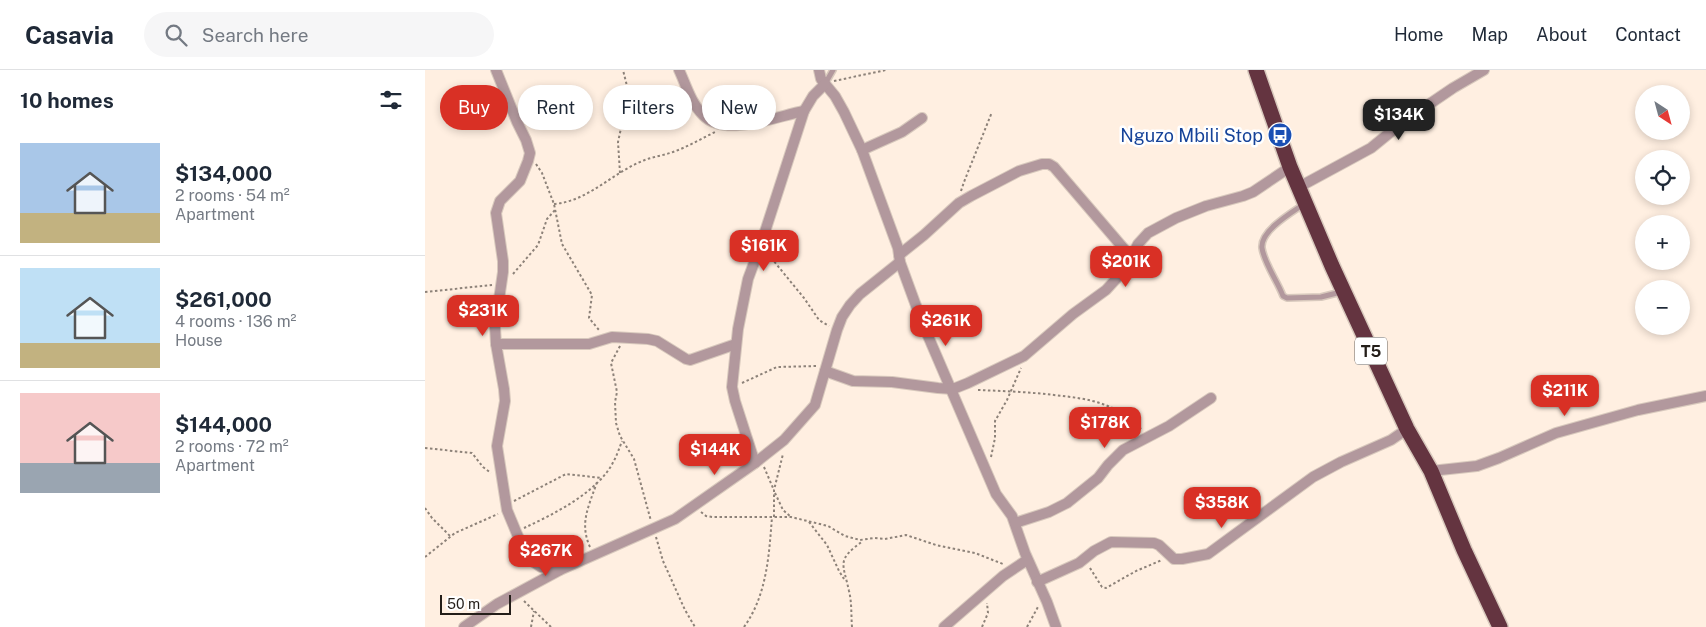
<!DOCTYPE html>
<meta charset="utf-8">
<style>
body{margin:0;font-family:"Public Sans",sans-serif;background:#f6f6f7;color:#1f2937;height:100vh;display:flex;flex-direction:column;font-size:19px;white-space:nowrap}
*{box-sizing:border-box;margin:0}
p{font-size:16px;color:#747a83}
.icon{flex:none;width:28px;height:28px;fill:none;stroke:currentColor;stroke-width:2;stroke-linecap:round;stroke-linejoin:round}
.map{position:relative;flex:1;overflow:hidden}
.details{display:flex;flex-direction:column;background:#fff;width:425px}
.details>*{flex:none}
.top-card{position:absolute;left:15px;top:15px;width:475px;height:45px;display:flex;gap:10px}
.needle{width:32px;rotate:144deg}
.controls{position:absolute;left:1210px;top:15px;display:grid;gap:10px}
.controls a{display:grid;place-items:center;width:55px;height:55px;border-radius:50%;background:#fff;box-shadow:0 2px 8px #0003;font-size:25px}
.scale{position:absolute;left:15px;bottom:12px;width:71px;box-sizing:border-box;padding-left:5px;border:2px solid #241e19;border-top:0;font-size:14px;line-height:18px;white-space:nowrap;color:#241e19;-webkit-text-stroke:4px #fff;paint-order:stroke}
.price{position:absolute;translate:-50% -42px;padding:0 11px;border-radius:10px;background:#d93025;color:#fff;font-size:16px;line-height:32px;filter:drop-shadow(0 1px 2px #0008)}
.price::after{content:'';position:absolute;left:50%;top:30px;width:15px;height:11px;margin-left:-8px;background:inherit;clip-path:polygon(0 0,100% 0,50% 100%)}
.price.selected{background:#222;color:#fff}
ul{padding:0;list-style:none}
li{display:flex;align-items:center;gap:15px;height:125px;padding:0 20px}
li+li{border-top:1px solid #e0e1e3}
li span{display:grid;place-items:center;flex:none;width:140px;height:100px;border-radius:0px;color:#555}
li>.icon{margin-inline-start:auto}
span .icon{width:60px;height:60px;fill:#fffc;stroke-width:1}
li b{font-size:21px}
h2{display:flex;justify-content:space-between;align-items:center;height:60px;padding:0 20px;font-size:21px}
.tag{padding:0 18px;border-radius:22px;background:#fff;box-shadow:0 2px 8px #0003;font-size:18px;line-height:45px}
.tag.selected{background:#d93025;color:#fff}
header{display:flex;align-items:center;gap:30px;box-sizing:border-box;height:70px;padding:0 25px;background:#fff;border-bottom:1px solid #e0e1e3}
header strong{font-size:24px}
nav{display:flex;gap:28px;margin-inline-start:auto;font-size:18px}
.search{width:350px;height:45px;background:#f6f6f7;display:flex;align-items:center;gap:12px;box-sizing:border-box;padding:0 18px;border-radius:28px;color:#747a83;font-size:19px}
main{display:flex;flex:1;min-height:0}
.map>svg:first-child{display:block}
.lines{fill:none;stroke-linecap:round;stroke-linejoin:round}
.lane-casing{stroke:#d8c9bd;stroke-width:8}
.street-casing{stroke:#d8c9bd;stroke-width:12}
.highway-casing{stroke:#d8c9bd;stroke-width:18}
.path{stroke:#8d8279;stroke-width:2;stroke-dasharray:2.5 2.5;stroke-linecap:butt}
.lane{stroke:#b2989d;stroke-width:5}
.street{stroke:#b2989d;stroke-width:10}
.highway{stroke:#643440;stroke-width:15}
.labels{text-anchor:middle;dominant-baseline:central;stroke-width:5;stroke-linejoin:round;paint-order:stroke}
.shield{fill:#fff;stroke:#66625e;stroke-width:1}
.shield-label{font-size:16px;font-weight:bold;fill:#241e19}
.transit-label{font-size:18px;fill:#164399;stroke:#fff;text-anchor:end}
</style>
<header>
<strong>Casavia</strong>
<div class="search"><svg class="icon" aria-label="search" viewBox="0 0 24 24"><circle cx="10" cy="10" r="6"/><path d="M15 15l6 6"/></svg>Search here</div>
<nav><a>Home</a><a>Map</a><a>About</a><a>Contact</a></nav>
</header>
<main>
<section class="details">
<h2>10 homes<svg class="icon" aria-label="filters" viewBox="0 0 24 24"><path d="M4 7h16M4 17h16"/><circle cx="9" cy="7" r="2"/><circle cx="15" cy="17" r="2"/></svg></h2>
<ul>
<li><span style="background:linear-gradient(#a9c7e8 70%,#c2b280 0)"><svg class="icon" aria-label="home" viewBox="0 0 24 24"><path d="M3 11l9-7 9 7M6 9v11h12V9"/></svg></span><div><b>$134,000</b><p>2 rooms · 54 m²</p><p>Apartment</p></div></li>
<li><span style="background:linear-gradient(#bfe0f5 75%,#c2b280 0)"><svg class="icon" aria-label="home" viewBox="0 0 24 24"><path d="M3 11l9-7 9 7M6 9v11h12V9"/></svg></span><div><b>$261,000</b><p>4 rooms · 136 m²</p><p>House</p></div></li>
<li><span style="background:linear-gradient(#f6c9c9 70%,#9aa5b1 0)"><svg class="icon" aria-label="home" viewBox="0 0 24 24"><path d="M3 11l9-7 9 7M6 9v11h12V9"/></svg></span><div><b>$144,000</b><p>2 rooms · 72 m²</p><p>Apartment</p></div></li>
</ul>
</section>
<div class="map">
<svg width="1281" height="557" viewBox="0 0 1281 557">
<rect width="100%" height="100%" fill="#ffefe1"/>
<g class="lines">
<defs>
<g id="lane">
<path d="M400,14L408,0"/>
<path d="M879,134C866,143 835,161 837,178C839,193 853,212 858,226L862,228L896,227L916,222"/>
</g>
<g id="street">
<path d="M71,0L92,52L101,70L105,83L103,91L95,111L75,131L71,143L78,191V202L70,257L71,274L79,319L80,331L72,376L82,440L97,476L103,486L110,493L116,497L135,500"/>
<path d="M254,0C261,15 266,33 278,45C300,68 352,46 379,41"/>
<path d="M394,0L396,9L410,26L419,42L437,80L473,178L475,192L497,252L571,424L587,446L600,483L622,532L631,557"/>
<path d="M437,80L477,62L497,48"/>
<path d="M874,117L946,78L978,52L1028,18L1059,0"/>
<path d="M474,185L499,165L534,133L546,126L594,101L617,94H624L629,97L706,187"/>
<path d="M71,274H164L187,267L223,269L232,271L261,289L265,290L311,274"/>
<path d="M400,301L428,311L467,312L513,318L528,319L543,313L599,286L648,244L681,220L702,197L713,174L723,163L751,148L781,136L818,126L828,122L865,97"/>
<path d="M330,393L310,331L307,317L313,259L323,209L336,174L379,41L388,26L400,14"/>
<path d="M1006,401L1052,396L1074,388L1131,363L1213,340L1281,326"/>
<path d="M590,453L624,442L642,433L673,408L683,395L698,380L744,356L786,328"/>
<path d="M612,512L654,493L669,481L686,472L729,473L734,475L749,489H757L783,484L888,407L916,392L966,370L982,359"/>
<path d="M39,557L72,534L135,500L250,449L330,393L359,370L390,335L412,260L417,247L425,235L435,224L475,192"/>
<path d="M519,557L578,506L602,490"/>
</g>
<path id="highway" d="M831,0L865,97L907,196L982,359L1006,401L1039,480L1075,557"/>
</defs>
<use href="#lane" class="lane-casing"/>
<use href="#street" class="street-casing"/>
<use href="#highway" class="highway-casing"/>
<g class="path">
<path d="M409,11L461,0"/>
<path d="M111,94L117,103L129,134L137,174L167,225L164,248L174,260"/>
<path d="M195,103L193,72L202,31V16L198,0"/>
<path d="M536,121L539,112L567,42"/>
<path d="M129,134C163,131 185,105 215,92C225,87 237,86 248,82C262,77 276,69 290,62"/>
<path d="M343,184L379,228L394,250L404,256"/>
<path d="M88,204L113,175L122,149L130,140"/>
<path d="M0,222L67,215"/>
<path d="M195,276L186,293L192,322L190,332L191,353L195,366L209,389L226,451"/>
<path d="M317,313L352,297L391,296"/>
<path d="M553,320C578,321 604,322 629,325C665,329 689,332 716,359"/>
<path d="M0,378L47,383L58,397L66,403"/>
<path d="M566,387L570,368V351L582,330L596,298"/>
<path d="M339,397L348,418"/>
<path d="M350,423L358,440L366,447"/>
<path d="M89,431L141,404L177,408"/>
<path d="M0,438L7,448L25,466"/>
<path d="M276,442L281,446L287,447H366L403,456L420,466L435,470L449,468L460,469L481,465L511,475L550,483L578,494"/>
<path d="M349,447V420L358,384"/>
<path d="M384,452L402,475L414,501L419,509"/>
<path d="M99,458C127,445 163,427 182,402C189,393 193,382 197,371"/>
<path d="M231,467L238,491L260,540L270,557"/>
<path d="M165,477C154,453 164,436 172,412"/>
<path d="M0,487L30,463L73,444"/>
<path d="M665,498L677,517L681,518L711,501L737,490"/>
<path d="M99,531L126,557"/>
<path d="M106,557L109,541"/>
<path d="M319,557C342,525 344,485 347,447"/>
<path d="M427,557C426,545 427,533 424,521C418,493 411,490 438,471"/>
<path d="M557,557L563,543L562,533"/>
<path d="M602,557L614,535"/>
</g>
<use href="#lane" class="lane"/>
<use href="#street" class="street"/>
<use href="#highway" class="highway"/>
</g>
<defs>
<symbol id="bus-disc" viewBox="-11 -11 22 22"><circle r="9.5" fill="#1a4fb4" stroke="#fff"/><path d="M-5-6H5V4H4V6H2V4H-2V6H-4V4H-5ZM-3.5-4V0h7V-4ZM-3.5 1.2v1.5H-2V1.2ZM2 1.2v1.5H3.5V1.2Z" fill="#fff"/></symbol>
</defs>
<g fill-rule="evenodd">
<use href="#bus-disc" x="841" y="51" width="28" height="28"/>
</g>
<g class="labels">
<rect class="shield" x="930" y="267.5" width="32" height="27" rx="4"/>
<g class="shield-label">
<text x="946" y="281">T5</text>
</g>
<g class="transit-label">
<text x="838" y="65">Nguzo Mbili Stop</text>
</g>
</g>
</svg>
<div class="controls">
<a><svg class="needle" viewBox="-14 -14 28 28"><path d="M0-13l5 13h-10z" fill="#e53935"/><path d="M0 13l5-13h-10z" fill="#747a83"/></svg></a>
<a><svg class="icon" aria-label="locate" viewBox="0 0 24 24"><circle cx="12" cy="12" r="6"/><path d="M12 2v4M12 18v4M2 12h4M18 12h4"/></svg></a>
<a>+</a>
<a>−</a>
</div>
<div class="scale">50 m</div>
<b class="price selected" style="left:974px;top:71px">$134K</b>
<b class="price" style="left:339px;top:202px">$161K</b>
<b class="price" style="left:701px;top:218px">$201K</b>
<b class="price" style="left:58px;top:267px">$231K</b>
<b class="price" style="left:521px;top:277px">$261K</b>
<b class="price" style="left:1140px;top:347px">$211K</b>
<b class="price" style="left:680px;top:379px">$178K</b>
<b class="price" style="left:290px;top:406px">$144K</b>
<b class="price" style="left:797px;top:459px">$358K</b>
<b class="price" style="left:121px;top:507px">$267K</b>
<div class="top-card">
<a class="tag selected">Buy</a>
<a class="tag">Rent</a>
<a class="tag">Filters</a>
<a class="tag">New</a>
</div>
</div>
</main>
